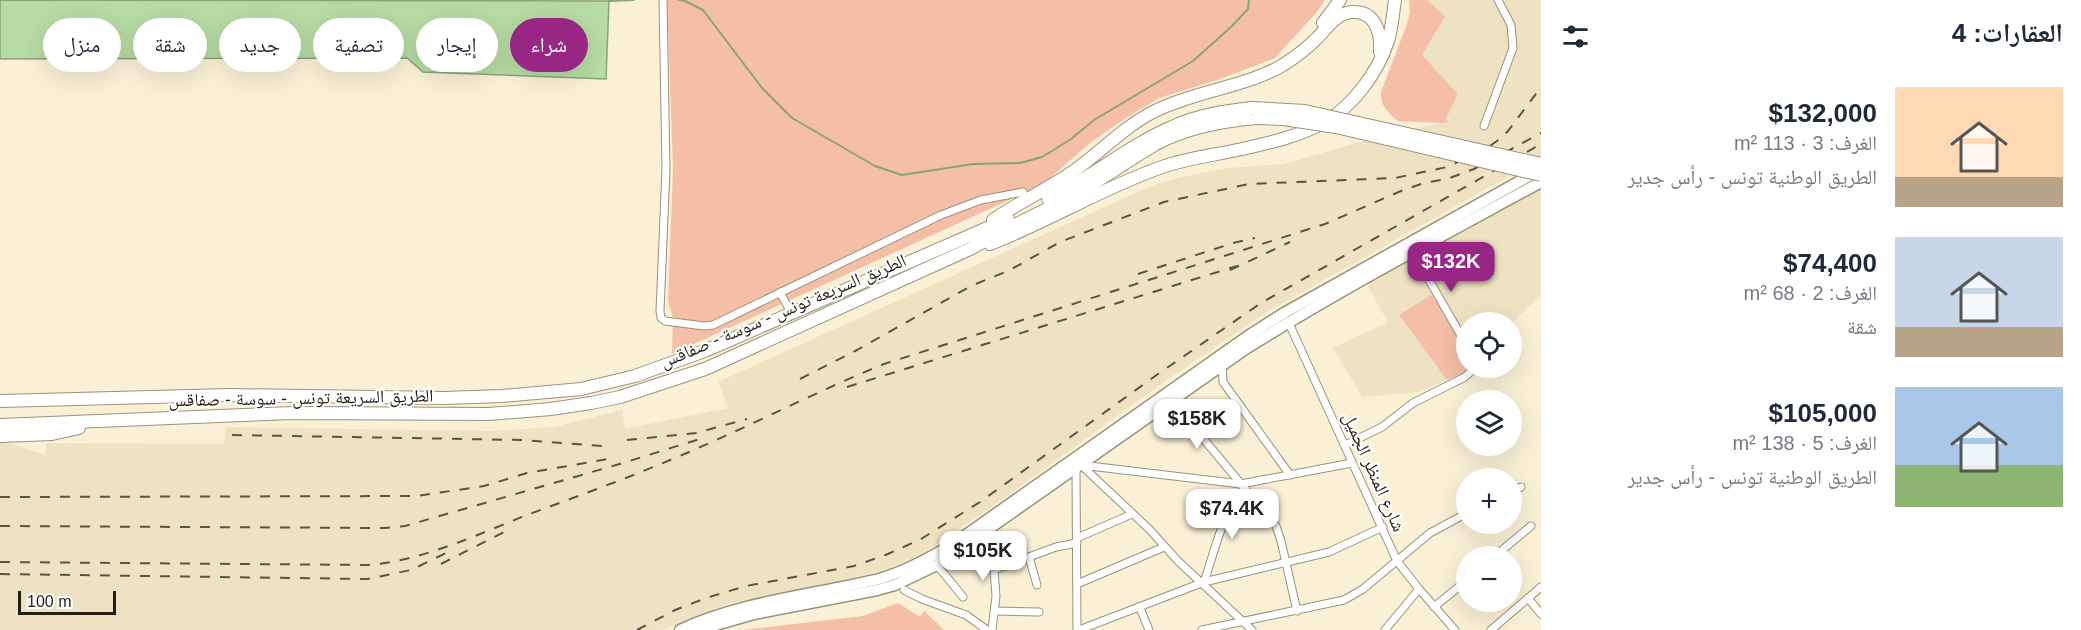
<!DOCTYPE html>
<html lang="ar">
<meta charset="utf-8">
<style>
body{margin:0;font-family:Arial,"Noto Naskh Arabic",sans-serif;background:#f2f2f3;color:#1f2937;direction:rtl;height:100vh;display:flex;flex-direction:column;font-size:22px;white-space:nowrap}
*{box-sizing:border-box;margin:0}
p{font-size:20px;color:#747a83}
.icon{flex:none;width:33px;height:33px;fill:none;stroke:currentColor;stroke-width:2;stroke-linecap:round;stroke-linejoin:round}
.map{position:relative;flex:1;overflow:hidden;direction:ltr}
.details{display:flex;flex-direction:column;background:#fff;width:540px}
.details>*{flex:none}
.banner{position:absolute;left:18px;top:18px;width:570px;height:54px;direction:rtl;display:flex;gap:12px}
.tools{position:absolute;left:1456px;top:312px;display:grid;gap:12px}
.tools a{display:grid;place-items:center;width:66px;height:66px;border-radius:50%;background:#fff;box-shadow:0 6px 24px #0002;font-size:30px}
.scale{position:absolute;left:18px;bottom:15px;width:98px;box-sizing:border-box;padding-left:6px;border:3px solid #231f16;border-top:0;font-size:16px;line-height:21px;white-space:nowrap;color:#231f16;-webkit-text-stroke:4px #fff;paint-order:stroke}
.price{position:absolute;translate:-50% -51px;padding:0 14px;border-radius:12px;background:#fff;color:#222;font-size:20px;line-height:39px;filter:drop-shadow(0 2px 3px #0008)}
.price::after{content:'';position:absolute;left:50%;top:36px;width:18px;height:14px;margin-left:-9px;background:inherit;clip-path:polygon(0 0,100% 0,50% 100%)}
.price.active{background:#972685;color:#fff}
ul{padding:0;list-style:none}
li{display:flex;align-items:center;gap:18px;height:150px;padding:0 18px}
li span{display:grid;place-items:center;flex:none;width:168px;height:120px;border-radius:0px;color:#555}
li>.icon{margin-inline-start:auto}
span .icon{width:72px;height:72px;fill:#fffc;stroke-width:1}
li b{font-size:26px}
h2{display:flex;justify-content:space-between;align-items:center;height:72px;padding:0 18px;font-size:26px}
.tag{padding:0 21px;border-radius:27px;background:#fff;box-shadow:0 6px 24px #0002;font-size:21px;line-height:54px}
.tag.active{background:#972685;color:#fff}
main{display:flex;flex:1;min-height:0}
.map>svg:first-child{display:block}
.built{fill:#efe2c2}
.green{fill:#f4bea7}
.water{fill:#b7dba4;stroke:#8ba379;stroke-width:1.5}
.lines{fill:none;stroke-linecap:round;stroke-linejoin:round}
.stream{stroke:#8ba379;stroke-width:2}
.street-casing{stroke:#9b927a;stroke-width:9}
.primary-casing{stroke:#9b927a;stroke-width:13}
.highway-casing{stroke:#9b927a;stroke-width:14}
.street{stroke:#fff;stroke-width:7}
.primary{stroke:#fff;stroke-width:10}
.highway{stroke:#fff;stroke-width:12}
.rail{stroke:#595447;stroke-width:2;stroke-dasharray:10 10;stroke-linecap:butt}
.highway-bridge-casing{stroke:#9b927a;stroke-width:14;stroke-linecap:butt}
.highway-bridge{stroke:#fff;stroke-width:12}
.labels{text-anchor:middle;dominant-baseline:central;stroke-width:4.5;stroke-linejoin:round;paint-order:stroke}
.street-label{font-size:18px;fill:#231f16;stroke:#fff}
</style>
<main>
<section class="details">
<h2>العقارات: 4<svg class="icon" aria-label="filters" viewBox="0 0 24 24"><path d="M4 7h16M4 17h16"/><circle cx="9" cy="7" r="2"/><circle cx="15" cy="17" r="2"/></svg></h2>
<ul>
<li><span style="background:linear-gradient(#ffd9b3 75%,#b9a48a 0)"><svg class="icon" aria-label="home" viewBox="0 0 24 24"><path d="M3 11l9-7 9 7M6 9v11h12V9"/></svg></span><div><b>$132,000</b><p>الغرف: 3 · 113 m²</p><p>الطريق الوطنية تونس - رأس جدير</p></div></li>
<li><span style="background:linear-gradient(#c9d6e8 75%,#b9a48a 0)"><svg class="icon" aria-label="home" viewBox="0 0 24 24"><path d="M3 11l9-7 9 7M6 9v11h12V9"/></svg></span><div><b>$74,400</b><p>الغرف: 2 · 68 m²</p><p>شقة</p></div></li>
<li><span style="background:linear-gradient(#a9c7e8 65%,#8fb573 0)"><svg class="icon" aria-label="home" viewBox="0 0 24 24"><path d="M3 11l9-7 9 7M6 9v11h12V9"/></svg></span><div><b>$105,000</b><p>الغرف: 5 · 138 m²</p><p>الطريق الوطنية تونس - رأس جدير</p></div></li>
</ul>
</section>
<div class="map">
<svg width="1541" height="630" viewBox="0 0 1541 630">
<rect width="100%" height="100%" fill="#faf0d6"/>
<g class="built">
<path d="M1427,0H1541V158L1267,312L1164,382L986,511L920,555L890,568L840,581L727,604L662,630H0V442H6L45,455L47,443L224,444L226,427L492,431L554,427L622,410L625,429L728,408L718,382L1151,186L1177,178L1228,168L1284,164L1391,133L1448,122L1446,119L1458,94L1422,55L1444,16Z"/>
<path d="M1541,187V295L1512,323L1467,322V344L1399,315L1447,380L1418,392L1362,397L1333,348L1388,322L1365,282Z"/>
</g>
<g class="green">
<path d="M667,0H1325L1316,13L1275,58L1217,80L1159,98L1126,118L1091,142L1042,185L672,354L673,318L668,301L673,169Z"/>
<path d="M1409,0H1427L1445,16L1422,55L1458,94L1446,119L1449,122L1442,123L1398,121C1388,113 1380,106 1381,92L1407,24L1410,12Z"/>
<path d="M1436,292L1467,344V368H1471L1463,374L1447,380L1399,315Z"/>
<path d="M898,603L920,617L924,611L944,630H742L863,616Z"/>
</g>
<path class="water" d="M0,0L609,1L606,79L423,72L407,58L0,59Z"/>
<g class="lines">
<g class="stream">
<path d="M679,0L685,1L703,10L762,88L792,118L875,166L902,175L973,164L1020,163L1042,157L1071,139L1094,120L1193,61L1232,26L1248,9L1249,0"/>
<path d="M609,1L634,0"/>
</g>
<defs>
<g id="street">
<path d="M663,0L666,169L660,311L661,318L665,321L704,326L713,325L941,215L981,200L1023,192"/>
<path d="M1484,126L1513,48L1511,25L1498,0"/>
<path d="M1413,252L1467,346"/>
<path d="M780,292L791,313"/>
<path d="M1288,321L1397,561L1419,589L1455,630"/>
<path d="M1222,366L1223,382L1290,475"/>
<path d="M1172,401L1276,526L1281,541L1297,611"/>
<path d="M1345,445L1382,427L1413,403L1465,377L1475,368"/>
<path d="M1080,464L1149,529L1178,561L1252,630"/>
<path d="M1081,465L1241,484L1352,463"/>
<path d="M1076,469L1077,630"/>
<path d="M1512,492L1521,487"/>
<path d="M989,529L995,545L993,557L996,596L992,630"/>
<path d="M1077,538L1132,514"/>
<path d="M1495,556L1531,526"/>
<path d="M1029,557L1037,585"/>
<path d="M937,565L963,597"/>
<path d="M994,570L1056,547L1077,543"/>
<path d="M1204,582C1215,551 1222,512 1245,488"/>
<path d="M1077,584L1164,547"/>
<path d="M904,590L922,599L966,615L987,630"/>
<path d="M1528,598L1541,614"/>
<path d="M1434,607L1467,580"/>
<path d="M1140,608L1149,630"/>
<path d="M994,611L1039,612"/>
<path d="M1079,630L1204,582L1329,552L1383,527"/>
<path d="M1202,630L1344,600L1363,589L1430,533L1467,513"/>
<path d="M1385,630L1419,589"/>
<path d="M1491,630L1541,587"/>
</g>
<g id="primary">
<path d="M680,630C743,601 812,595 879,579C907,571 932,557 956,542L1248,336L1284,313L1538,171"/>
<path d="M698,630L754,614L877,590L895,585L937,565L1247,348C1343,288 1442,236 1541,182"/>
</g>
<g id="highway">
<path d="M1323,23L1340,0"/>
<path d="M1048,199C1091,178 1128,146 1172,127C1198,115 1224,111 1252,108"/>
<path d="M993,220C1018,203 1046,190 1071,173C1100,153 1123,127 1155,111C1195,91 1246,87 1283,65C1294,58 1305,50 1315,40C1326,30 1337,11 1354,12C1376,12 1381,33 1380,52"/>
<path d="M990,244C1049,221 1102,188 1162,167C1188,158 1215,155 1242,149C1269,143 1300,136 1325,122C1354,105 1378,72 1388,41C1392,28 1393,13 1395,0"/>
<path d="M0,401L227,395L444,398L502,396L581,389L635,376L707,350L1008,219"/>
<path d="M0,425L292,413L488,414L551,409L591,403L620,397L705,369L972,248C1009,226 1049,210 1086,188C1109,174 1132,158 1156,144C1187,127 1222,121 1257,118"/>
<path d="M0,436L52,434L79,428"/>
</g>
</defs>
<use href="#street" class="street-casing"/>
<use href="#primary" class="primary-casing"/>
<use href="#highway" class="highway-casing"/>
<use href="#street" class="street"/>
<use href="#primary" class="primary"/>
<use href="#highway" class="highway"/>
<g class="rail">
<path d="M1230,270L1290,242"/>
<path d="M1138,274L1233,243L1255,238"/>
<path d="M800,379L857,350L971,286L1010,270L1060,242L1164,202L1249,184L1395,178L1447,167L1481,152L1497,141L1508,131L1541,87"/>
<path d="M847,387L1237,266"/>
<path d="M232,435L522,440L602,446"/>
<path d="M627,440L696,433L747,419"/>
<path d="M0,497L417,496L484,486L527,473L614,458"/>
<path d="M0,526L384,528L405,526L623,463L706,437"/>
<path d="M0,562L367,565C422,561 476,535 527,515C581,495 636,475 689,452C754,424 818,391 884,364L1325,224L1401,191L1424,183L1447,179L1474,169L1541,133"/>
<path d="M441,564L508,530"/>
<path d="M0,574L367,579L411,570L448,552"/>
<path d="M637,630L675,610L706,598L746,586L854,566L888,554L921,539L980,502L1158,374L1261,303L1541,144"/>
</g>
<defs>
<g id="highway-bridge">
<path d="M1252,108L1305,111L1541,164"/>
<path d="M1257,118L1283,119L1336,127L1541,175"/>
</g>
</defs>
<use href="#highway-bridge" class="highway-bridge-casing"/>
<use href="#highway-bridge" class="highway-bridge"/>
</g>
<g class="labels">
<g class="street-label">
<text transform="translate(783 311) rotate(-23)">الطريق السريعة تونس - سوسة - صفاقس</text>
<text transform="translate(301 398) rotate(-1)">الطريق السريعة تونس - سوسة - صفاقس</text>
<text transform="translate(1374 472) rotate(66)">شارع المنظر الجميل</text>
</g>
</g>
</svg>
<div class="tools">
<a><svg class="icon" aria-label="locate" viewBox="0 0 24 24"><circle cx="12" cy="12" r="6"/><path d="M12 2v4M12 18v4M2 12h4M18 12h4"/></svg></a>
<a><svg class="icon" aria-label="layers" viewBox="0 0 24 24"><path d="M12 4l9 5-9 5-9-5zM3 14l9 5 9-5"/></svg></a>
<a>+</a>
<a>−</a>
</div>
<div class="scale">100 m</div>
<b class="price active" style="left:1451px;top:293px">$132K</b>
<b class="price" style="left:1197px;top:450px">$158K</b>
<b class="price" style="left:1232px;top:540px">$74.4K</b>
<b class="price" style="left:983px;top:582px">$105K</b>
<div class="banner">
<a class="tag active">شراء</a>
<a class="tag">إيجار</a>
<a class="tag">تصفية</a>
<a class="tag">جديد</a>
<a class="tag">شقة</a>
<a class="tag">منزل</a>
</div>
</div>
</main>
